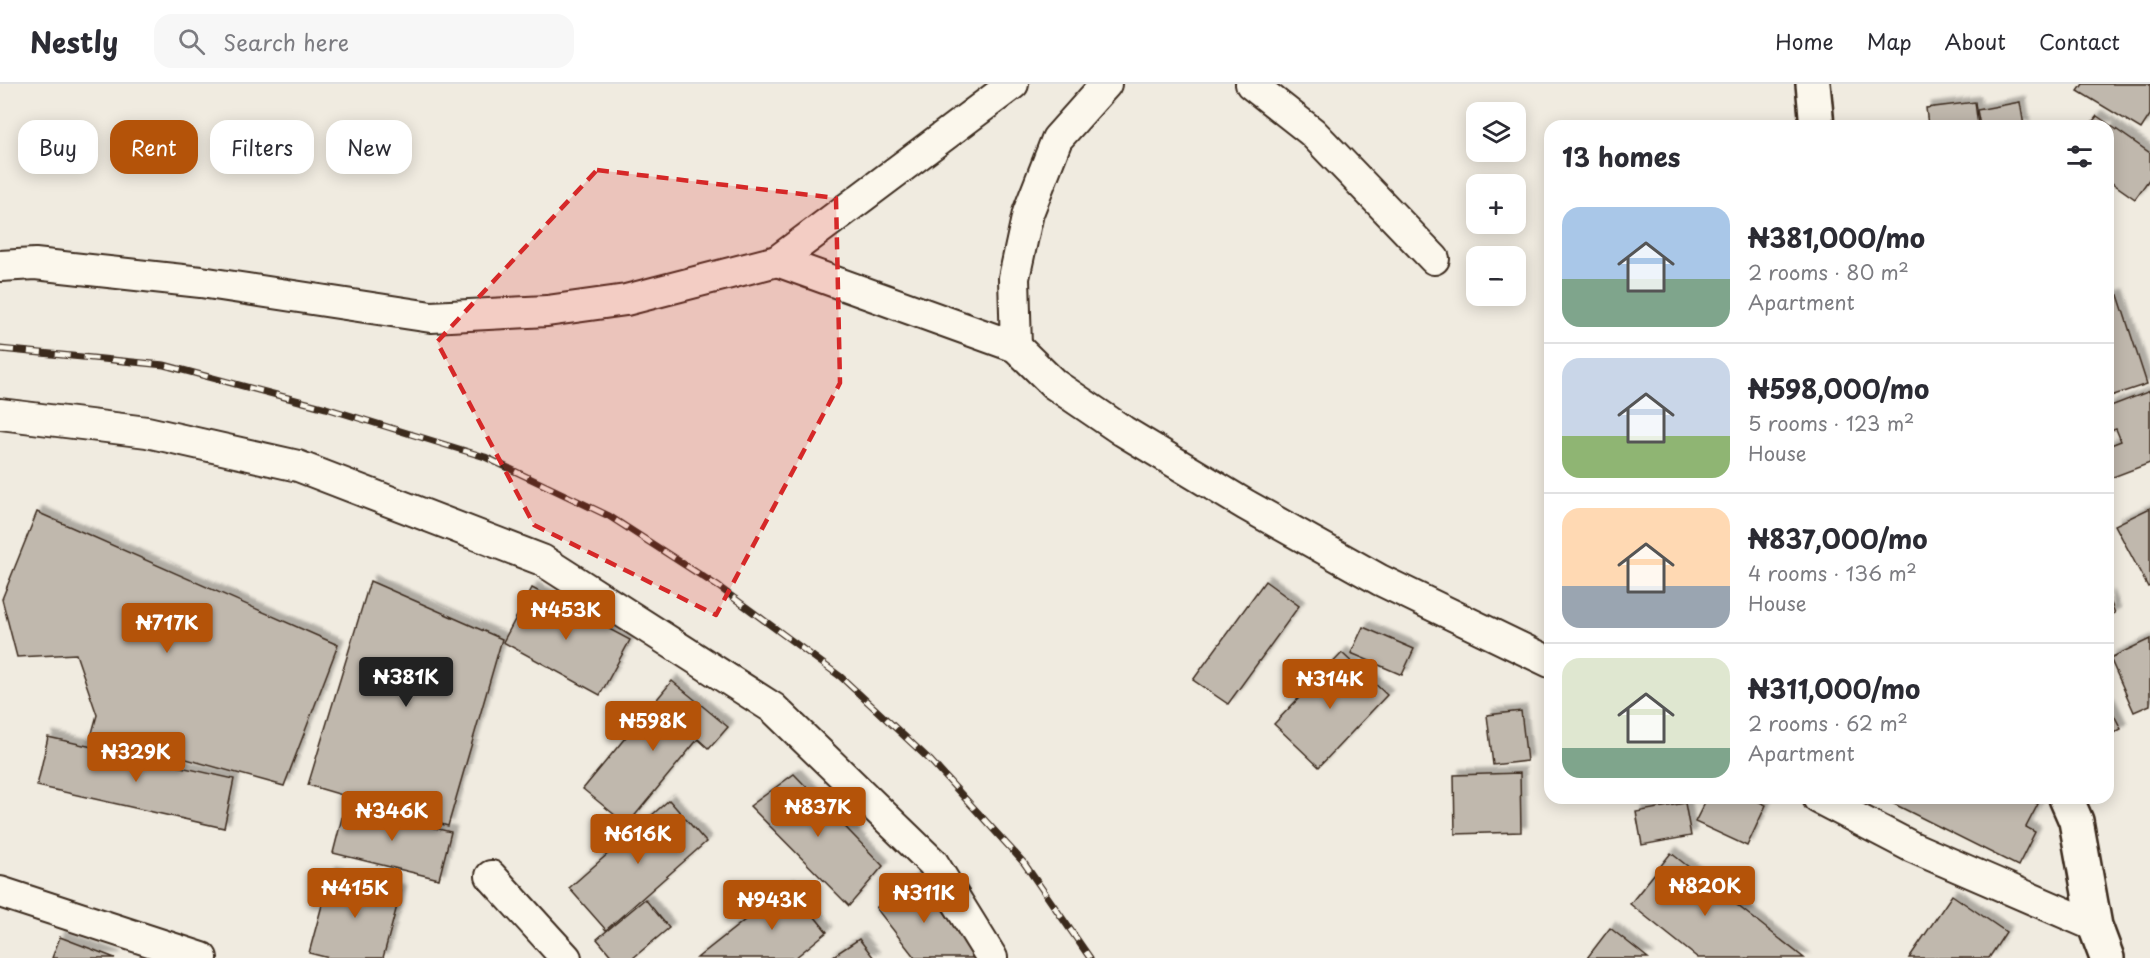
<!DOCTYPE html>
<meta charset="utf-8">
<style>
body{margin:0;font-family:"Playpen Sans",sans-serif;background:#f7f7f7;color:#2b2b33;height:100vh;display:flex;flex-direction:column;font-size:22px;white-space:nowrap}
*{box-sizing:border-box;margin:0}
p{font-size:20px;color:#7c7c81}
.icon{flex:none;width:33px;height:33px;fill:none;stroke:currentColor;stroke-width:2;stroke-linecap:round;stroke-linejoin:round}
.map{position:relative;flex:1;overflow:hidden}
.sheet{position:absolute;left:1544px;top:36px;width:570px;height:684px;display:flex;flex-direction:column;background:#fff;border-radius:18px;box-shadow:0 3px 15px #0003}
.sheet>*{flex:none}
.top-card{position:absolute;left:18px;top:36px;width:570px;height:54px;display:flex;gap:12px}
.fabs{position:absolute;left:1466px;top:18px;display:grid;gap:12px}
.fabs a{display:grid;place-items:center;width:60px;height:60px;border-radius:12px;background:#fff;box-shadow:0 3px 15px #0003;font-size:30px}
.price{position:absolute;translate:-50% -51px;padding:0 14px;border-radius:6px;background:#b45309;color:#fff;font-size:20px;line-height:39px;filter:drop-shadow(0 2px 3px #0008)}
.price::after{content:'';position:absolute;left:50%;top:36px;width:18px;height:14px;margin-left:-9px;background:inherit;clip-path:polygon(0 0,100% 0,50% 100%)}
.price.on{background:#222;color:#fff}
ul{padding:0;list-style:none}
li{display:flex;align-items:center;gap:18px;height:150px;padding:0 18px}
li+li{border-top:2px solid #e1e1e2}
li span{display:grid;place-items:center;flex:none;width:168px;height:120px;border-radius:18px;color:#555}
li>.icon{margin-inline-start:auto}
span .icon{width:72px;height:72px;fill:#fffc;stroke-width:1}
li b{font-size:26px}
h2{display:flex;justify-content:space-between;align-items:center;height:72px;padding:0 18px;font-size:26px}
.tag{padding:0 21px;border-radius:18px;background:#fff;box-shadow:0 3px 15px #0003;font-size:21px;line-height:54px}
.tag.on{background:#b45309;color:#fff}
header{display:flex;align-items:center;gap:36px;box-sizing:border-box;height:84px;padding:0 30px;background:#fff;border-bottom:2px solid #e1e1e2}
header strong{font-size:28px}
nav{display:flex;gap:33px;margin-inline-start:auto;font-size:21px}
.search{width:420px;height:54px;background:#f7f7f7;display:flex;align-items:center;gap:15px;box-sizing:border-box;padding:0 21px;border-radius:18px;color:#7c7c81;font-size:22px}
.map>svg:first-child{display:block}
.building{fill:#c0b8ad;stroke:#3b2a1e;stroke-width:1.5;filter:url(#shadow)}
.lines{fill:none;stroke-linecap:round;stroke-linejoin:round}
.minor-casing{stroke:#3b2a1e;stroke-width:34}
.tertiary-casing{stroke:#3b2a1e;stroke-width:38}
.minor{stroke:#fbf7ec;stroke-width:30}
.tertiary{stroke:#fbf7ec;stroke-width:33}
.rail-casing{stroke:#3b2a1e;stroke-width:7}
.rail{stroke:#fbf7ec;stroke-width:4.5;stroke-dasharray:14;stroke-linecap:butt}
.marked{fill:#d62828;fill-opacity:0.2;stroke:#d62828;stroke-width:4.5;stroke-dasharray:12 8;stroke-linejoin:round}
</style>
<header>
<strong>Nestly</strong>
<div class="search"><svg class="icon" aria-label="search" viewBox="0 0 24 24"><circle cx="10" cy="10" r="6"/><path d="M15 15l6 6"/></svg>Search here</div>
<nav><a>Home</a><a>Map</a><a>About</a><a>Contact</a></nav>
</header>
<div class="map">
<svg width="2150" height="874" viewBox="0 0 2150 874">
<defs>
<filter id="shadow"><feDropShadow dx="5.5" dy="-5.5" stdDeviation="1.5" flood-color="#0004"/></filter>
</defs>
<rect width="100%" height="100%" fill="#f0ebe0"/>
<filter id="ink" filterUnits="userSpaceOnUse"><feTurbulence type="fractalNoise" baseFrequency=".0167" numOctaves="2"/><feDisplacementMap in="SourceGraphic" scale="12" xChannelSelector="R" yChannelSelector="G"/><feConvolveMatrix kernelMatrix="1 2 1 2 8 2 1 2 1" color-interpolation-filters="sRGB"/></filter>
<g filter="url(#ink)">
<g class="building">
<path d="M2083,0H2150V31L2141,45L2078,7Z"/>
<path d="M1975,18L1978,42H1928L1926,24Z"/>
<path d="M2020,18L2024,42H1980L1977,26Z"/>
<path d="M2097,32L2150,69V94L2135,115L2108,96V42H2089Z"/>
<path d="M2118,211L2147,300L2108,313V214Z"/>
<path d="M2150,307V379L2108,395V362L2121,357L2116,345L2108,348V323Z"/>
<path d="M2150,424V502L2148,503L2115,441Z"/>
<path d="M37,428L338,561L284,702L92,649L97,631L76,570L17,573L2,515Z"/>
<path d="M370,497L502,555L448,742L308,701Z"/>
<path d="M1265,497L1299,522L1228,620L1193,596Z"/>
<path d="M532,504L630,556L600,611L503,558Z"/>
<path d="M2108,512L2115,529L2108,532Z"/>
<path d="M1363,543L1414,565L1402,591L1351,569Z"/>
<path d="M2150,555V621L2134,628L2110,574Z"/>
<path d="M1342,569L1387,611L1319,683L1274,640Z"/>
<path d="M672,597L728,643L709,665L698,655L627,741L583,705Z"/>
<path d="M2108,619L2121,645L2108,652Z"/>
<path d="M1521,627L1527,677L1493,681L1487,631Z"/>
<path d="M48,653L234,695L224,744L37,702Z"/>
<path d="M1520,689L1521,748L1455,750L1454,691Z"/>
<path d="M794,690L883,782L849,822L750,722Z"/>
<path d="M1707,714H1751L1766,721L1747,762L1695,738Z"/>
<path d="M1882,714H2026L2038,720L2026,743L2035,748L2018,782Z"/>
<path d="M669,716L706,758L606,846L569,804Z"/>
<path d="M1685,719L1691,752L1642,761L1636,728Z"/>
<path d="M345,722L451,748L439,795L333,769Z"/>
<path d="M1671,769L1804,874H1698L1630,820Z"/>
<path d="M331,788L401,807L383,874H329L309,869Z"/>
<path d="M917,792L977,871L972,874H915L876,824Z"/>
<path d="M789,801L827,848L795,874H697Z"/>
<path d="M1952,811L2006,848L1989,874H1909Z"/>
<path d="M645,815L669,844L633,874H613L597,855Z"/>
<path d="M1610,844L1648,874H1587Z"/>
<path d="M60,853L115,874H52Z"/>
<path d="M859,855L874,874H830Z"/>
</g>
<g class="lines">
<defs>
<g id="minor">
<path d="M1251,0L1312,48L1434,175"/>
<path d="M777,177L1016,263L1054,300L1123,347L1246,421L1380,496L1550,578"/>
<path d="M0,182L35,180L201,198L431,233L547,227L626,216L777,177L1013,0"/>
<path d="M1016,263L1014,194L1028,129L1057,55L1106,0"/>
<path d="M0,330L147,348L298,382L542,476L773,624L933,779L992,874"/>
<path d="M1818,714L1912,763L2095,842"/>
<path d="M491,792L566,874"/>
<path d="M0,808L202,874"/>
</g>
<g id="tertiary">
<path d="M1813,0L1817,42"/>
<path d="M2066,714L2076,737L2095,842L2107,874"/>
</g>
</defs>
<use href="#minor" class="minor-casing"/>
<use href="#tertiary" class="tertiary-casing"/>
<use href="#minor" class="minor"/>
<use href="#tertiary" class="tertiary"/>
<defs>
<path id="rail" d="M0,265L164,281L326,324L485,373L609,432L719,503L841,593L931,677L1024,779L1090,874"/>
</defs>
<use href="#rail" class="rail-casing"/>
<use href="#rail" class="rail"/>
</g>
</g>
<path class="marked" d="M597,86L836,114L840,299L716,531L534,441L437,258Z"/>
</svg>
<div class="fabs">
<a><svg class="icon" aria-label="layers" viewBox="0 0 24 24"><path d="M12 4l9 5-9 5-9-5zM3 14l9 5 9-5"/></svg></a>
<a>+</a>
<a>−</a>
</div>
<b class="price" style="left:566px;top:557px">₦453K</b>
<b class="price" style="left:167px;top:570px">₦717K</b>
<b class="price on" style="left:406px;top:624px">₦381K</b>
<b class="price" style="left:1330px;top:626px">₦314K</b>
<b class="price" style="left:653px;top:668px">₦598K</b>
<b class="price" style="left:136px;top:699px">₦329K</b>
<b class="price" style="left:818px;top:754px">₦837K</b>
<b class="price" style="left:392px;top:758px">₦346K</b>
<b class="price" style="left:638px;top:781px">₦616K</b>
<b class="price" style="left:1705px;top:833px">₦820K</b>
<b class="price" style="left:355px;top:835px">₦415K</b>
<b class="price" style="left:924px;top:840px">₦311K</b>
<b class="price" style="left:772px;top:847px">₦943K</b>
<div class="top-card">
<a class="tag">Buy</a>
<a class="tag on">Rent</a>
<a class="tag">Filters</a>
<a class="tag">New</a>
</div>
<section class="sheet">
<h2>13 homes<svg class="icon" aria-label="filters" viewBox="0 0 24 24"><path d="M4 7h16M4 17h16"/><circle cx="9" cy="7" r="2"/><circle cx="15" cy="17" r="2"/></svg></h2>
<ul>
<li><span style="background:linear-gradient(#a9c7e8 60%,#7fa58c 0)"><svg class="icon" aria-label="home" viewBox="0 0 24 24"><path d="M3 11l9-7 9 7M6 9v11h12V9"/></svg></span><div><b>₦381,000/mo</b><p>2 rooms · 80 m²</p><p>Apartment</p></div></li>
<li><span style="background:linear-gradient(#c9d6e8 65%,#8fb573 0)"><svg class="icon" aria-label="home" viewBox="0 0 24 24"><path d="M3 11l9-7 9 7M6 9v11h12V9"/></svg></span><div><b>₦598,000/mo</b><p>5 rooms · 123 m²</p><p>House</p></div></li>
<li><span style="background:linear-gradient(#ffd9b3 65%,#9aa5b1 0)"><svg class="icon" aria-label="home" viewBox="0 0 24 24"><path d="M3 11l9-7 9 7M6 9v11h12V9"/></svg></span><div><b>₦837,000/mo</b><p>4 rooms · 136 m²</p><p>House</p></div></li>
<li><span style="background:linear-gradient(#dfe7d0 75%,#7fa58c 0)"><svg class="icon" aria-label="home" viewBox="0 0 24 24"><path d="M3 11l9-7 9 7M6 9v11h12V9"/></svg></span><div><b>₦311,000/mo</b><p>2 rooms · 62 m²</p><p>Apartment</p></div></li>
</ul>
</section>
</div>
